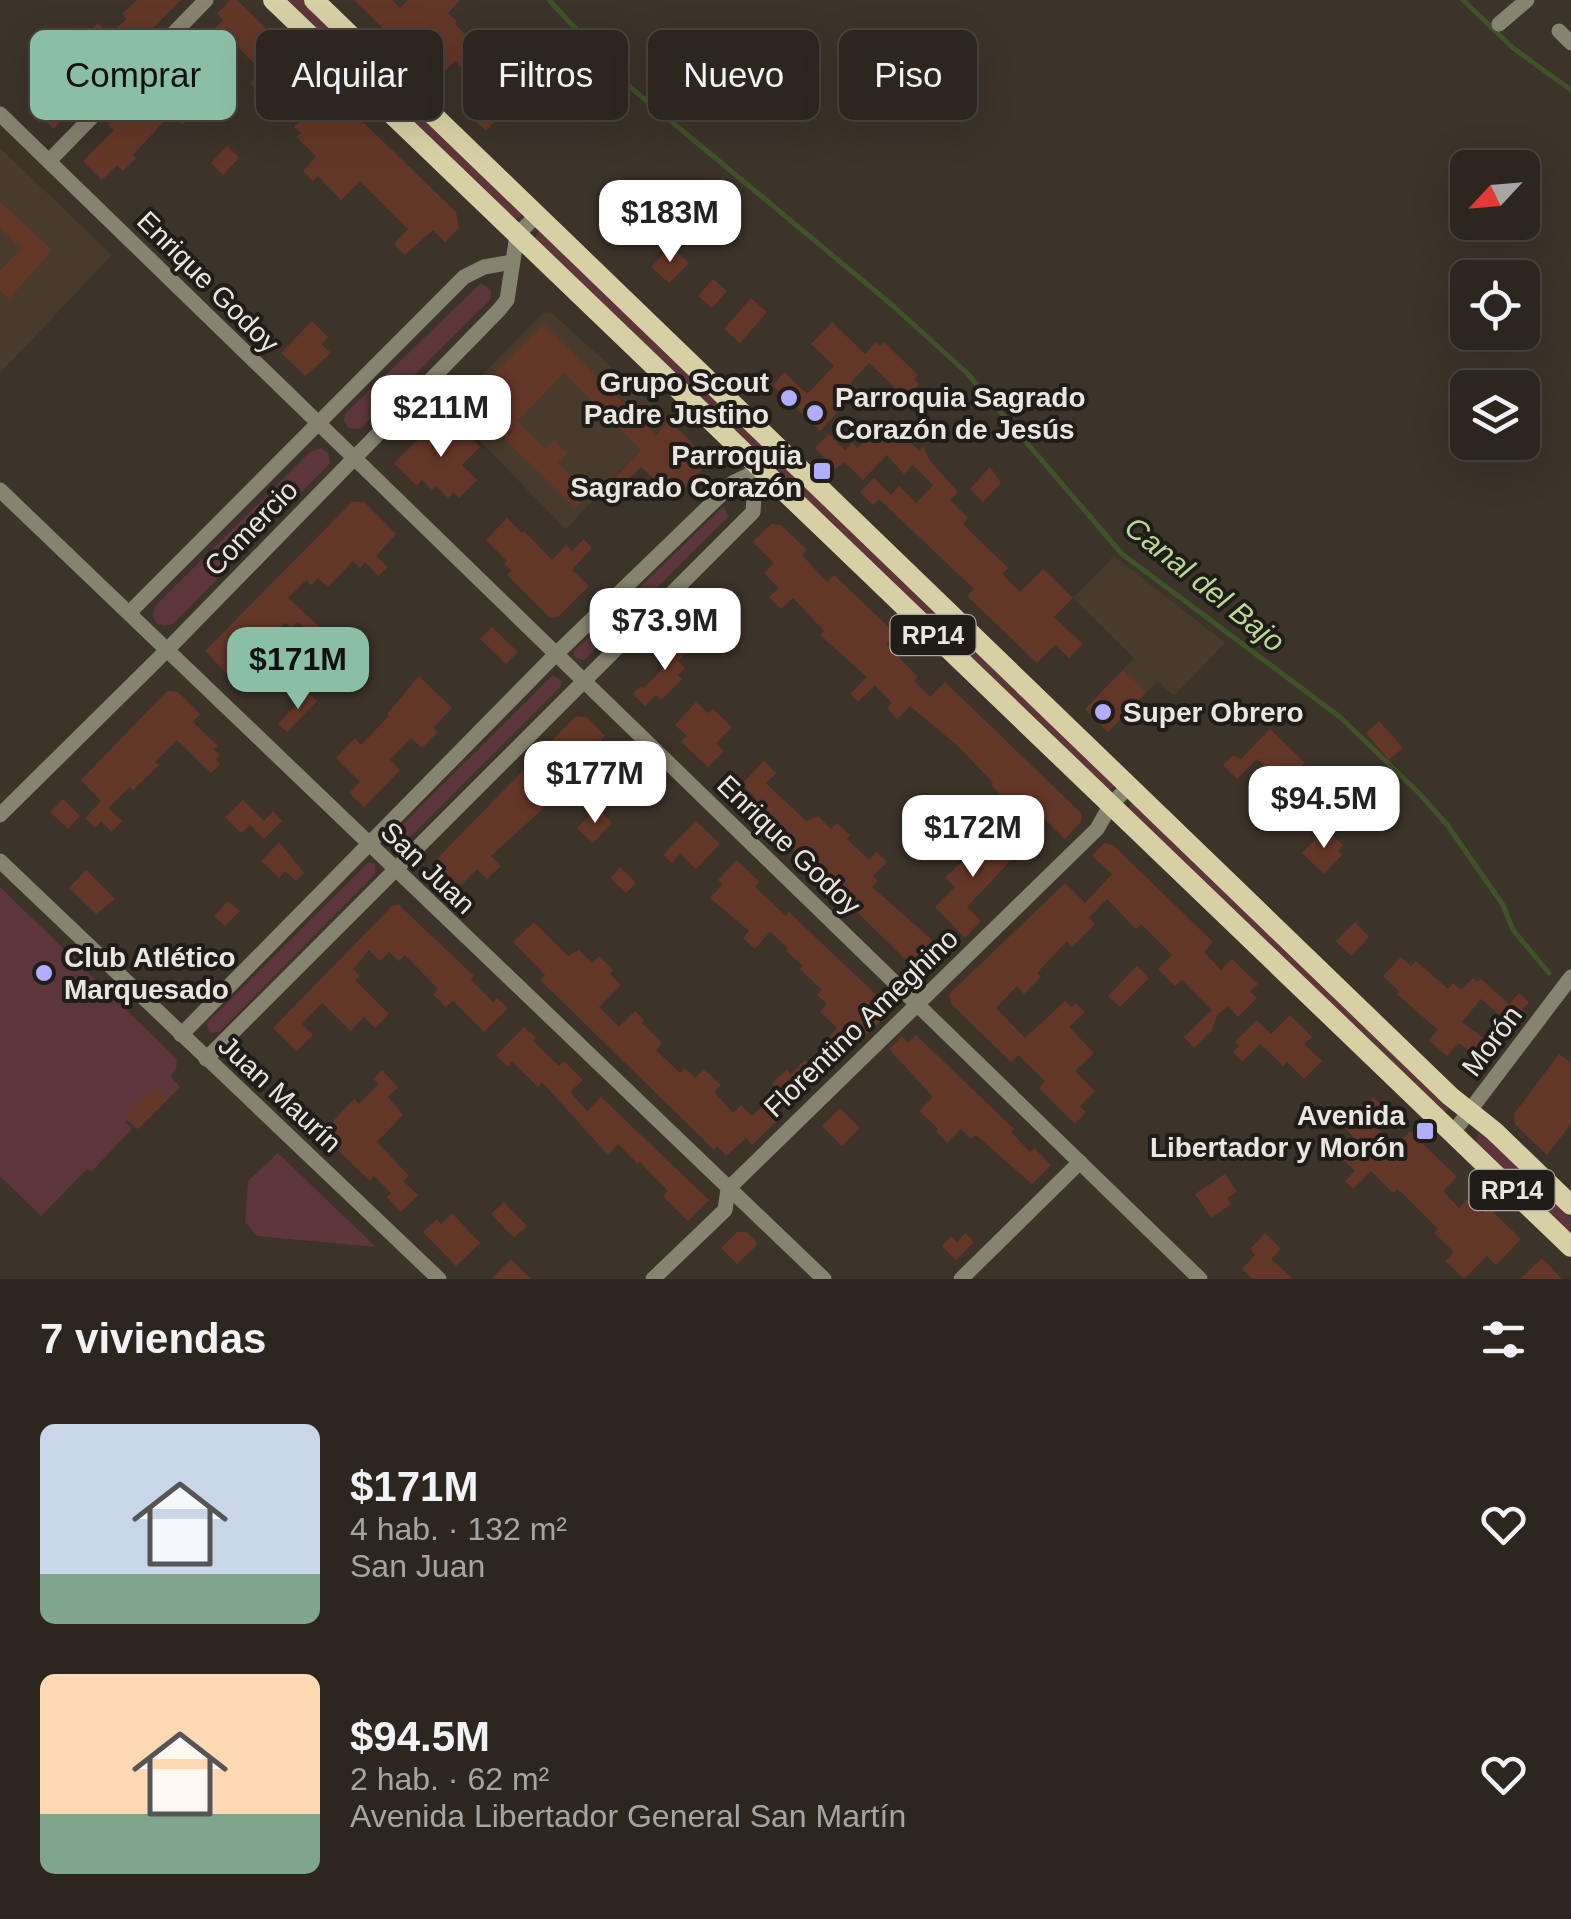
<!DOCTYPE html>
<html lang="es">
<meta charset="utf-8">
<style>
body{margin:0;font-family:Helvetica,sans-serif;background:#352e28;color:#f1f3f6;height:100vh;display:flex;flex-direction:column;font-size:38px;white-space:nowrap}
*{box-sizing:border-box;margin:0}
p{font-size:32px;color:#a7a5a4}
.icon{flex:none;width:55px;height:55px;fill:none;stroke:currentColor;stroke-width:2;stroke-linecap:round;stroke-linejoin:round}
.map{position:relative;height:1279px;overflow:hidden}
.drawer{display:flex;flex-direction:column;background:#2d261f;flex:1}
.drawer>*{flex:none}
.top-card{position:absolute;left:30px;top:30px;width:1000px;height:90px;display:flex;gap:20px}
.needle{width:65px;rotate:244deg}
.controls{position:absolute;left:1450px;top:150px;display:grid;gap:20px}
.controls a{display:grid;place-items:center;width:90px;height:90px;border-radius:15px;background:#2d261f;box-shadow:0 10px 40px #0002,0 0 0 2px #48433d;font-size:50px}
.price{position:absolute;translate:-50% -85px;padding:0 22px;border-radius:20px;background:#fff;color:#222;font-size:32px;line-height:65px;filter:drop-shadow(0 2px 5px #0008)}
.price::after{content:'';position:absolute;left:50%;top:60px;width:30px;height:22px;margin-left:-15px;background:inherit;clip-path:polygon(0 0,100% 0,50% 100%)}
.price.current{background:#8abfa5;color:#111}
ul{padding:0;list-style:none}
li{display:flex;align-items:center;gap:30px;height:250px;padding:0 40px}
li span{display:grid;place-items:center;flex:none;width:280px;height:200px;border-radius:15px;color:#555}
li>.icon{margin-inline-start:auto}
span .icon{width:120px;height:120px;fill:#fffc;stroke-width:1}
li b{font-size:42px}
h2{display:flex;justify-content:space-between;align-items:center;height:120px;padding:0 40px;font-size:42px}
.pill{padding:0 35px;border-radius:15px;background:#2d261f;box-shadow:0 10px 40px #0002,0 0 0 2px #48433d;font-size:35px;line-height:90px}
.pill.current{background:#8abfa5;color:#111}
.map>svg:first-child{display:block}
.built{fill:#483b2c}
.green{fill:#5d363b}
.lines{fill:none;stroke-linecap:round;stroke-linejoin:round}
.stream{stroke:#405228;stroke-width:5}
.building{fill:#633727}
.minor{stroke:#86836e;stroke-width:15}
.major{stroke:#d8d0a5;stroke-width:20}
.poi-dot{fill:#b1adfa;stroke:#201c17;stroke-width:4}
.labels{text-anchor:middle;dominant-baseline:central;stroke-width:8;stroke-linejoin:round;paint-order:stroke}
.shield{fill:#201c17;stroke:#aea9a3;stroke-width:2.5}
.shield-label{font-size:25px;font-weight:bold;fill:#ebe5df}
.street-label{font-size:28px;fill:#ebe5df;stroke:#201c17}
.poi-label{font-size:28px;font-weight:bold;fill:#ebe5df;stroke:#201c17;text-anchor:end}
.water-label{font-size:30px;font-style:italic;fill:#b9d994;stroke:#201c17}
</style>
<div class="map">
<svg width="1571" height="1279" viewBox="0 0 1571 1279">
<rect width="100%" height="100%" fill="#3c3329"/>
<g class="built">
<path d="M0,148L112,255L0,373Z"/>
<path d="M551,312L669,420L566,529L448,409L543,313Z"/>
<path d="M1114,556L1225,643L1174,696L1158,681L1108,732L1085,709L1134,658L1073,598Z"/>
</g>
<g class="green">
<path d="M288,0H304L522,211L521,217L515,219Z"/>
<path d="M539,230L763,446L756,451L535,239Z"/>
<path d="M481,283L491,290V299L360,429L348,428L344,421L345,414Z"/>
<path d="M321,448L328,453L330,463L173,624L164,626L156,623L153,615L155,606L310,452Z"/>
<path d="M778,459L1115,784L1113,788L1108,790L773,467Z"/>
<path d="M724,506L728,517L584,660L575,658L573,652Z"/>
<path d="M553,675L562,681L560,687L397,850L391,848L388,839Z"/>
<path d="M1133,801L1449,1108L1445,1112L1127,809Z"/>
<path d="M369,862L375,864V874L219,1032L209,1033L207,1023Z"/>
<path d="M0,887L177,1059L176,1070L170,1076L180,1087L138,1129L127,1120L125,1122L132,1129L91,1172L87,1169L41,1216L0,1176Z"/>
<path d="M1478,1134H1485L1571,1218V1234L1476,1142Z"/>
<path d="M278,1153L376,1247L257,1236L245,1222L248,1181Z"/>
</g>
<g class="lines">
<g class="stream">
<path d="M549,0L630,87L892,305L967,373L1122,554L1340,717L1420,794L1448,826L1503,905L1513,930L1549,973"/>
<path d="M1463,0L1513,48L1571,90"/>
</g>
</g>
<g class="building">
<path d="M137,0H181L128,53L126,50L54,129L43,119L39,123L28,112L69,68L58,57L71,44L74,48L98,23L110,35L126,19L122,14Z"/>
<path d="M230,0H237L456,212L459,228L445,242L433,230L405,255L394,244L408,229L360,181L341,200L318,176L313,181L303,171L316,156L296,137L301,133L294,127L299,122L297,118L269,91L263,97L250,83L261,71L230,39L212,58L220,66L183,102L194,113L182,124L177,119L173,123L167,118L133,155L136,158L123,171L117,165L102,180L83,161L114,130L108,125L124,108L129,113L145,96L140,91L156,75L160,79L193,47L189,43L201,31L207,37L223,20L217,14Z"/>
<path d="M354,0H392L400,8L408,0H460L448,13L457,21L455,24L471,40L481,29L532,81L486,131L465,111L485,89L455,61L446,70L421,46L411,56Z"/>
<path d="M227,146L239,158L223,175L211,163Z"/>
<path d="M0,202L52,250L9,299L0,290V271L21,248L0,229Z"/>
<path d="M671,246L689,263L669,283L651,267Z"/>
<path d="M713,279L727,291L712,308L698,296Z"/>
<path d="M751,298L767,312L740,343L724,329Z"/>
<path d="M312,321L328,337L321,344L331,353L305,376L281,353Z"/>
<path d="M832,322L865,354L876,342L880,346L884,342L918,375L914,379L919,384L906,398L869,363L851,382L852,389L847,394L851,398L820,431L773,386L784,372L807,394L834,366L811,344Z"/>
<path d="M543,324L656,435L669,420L706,457L707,465L675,499L641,467L619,489L611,482L641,450L564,373L517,421L545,449L554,440L567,453L558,463L589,494L575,508L466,401Z"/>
<path d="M449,416L480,447L462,465L477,480L459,498L454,492L448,498L436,486L432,490L422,480L417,486L394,463L427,431L431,435Z"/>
<path d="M888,420L919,451L923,446L930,461L958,492L950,500L968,518L963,524L1008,568L1002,574L1020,592L1043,569L1073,598L1054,617L1083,644L1069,658L1055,645L1037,663L967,596L974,589L879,499L873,505L860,492L874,478L891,495L899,486L916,503L933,485L913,465L904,474L887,455L863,480L844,462L836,469L815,448L829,434L845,450L852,442L857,448Z"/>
<path d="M990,467L1001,483L983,502L970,489Z"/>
<path d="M352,502H364L396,534L376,556L388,567L378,576L365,562L360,568L353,561L328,587L318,578L311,585L306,580L288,598L323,630L316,638L298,622L291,628L286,623L241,662L246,667L233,680L205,651Z"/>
<path d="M507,518L522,533L524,531L552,560L566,545L572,551L584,539L592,548L572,570L589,586L558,617L550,618L507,575L511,570L504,564L507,561L486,540Z"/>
<path d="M771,524L781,525L807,550L802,555L827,582L834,575L896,634L886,644L918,677L914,681L930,697L945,682L1082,814L1081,822L1065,839L1026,801L1021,806L1018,804L1015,808L1010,803L1006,807L997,798L1001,795L991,785L993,783L960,748L910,706L897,719L887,708L892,703L875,685L858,702L850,694L867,677L820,635L824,631L793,598L781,609L769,597L779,588L764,573L774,563L753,542Z"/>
<path d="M492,627L518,652L506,664L480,639Z"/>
<path d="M678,636L690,649L678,661L685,668L678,675L682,679L661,700L656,695L645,706L633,694L641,686L644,688L667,664L658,655Z"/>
<path d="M1123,670L1146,692L1108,732L1085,709Z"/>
<path d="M419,676L452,708L433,728L438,732L422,748L411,738L390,760L400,770L364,807L349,793L360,782L336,758L355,738L361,745L389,716L387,714Z"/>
<path d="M167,691L178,692L200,714L193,722L218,746L214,749L220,755L216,760L220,764L211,773L177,740L155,762L159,765L133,790L130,787L108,808L122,821L112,832L101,821L95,828L85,818L101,801L81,780Z"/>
<path d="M308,692L317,701L287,732L278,724Z"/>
<path d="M696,702L708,713L713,709L732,727L716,743L724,751L708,767L681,742L687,736L675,725Z"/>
<path d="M576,716L587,717L605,736L596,745L601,751L590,761L595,766L586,775L576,765L561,780L549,768L528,791L545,807L491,856L501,866L487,879L477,869L452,894L432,873L433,863Z"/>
<path d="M1379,721L1403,748L1389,760L1366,733Z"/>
<path d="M1270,729L1305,763L1294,771L1286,787L1257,759L1237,779L1223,765L1233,755L1241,759Z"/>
<path d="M764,761L776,773L766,783L806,821L818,816L831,829L837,823L850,835L847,839L869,860L876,852L887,862L873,876L878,881L872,887L948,954L928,975L914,962L911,965L819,875L823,871L806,855L802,859L748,807L756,799L742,784Z"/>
<path d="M1361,767L1392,797L1368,823L1336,793Z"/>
<path d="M63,799L80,816L68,829L50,812Z"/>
<path d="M243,800L264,821L273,811L282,821L264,839L250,825L241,833L225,817Z"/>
<path d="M597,808L612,823L593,843L577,828Z"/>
<path d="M696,821L720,844L696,869L680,854L672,863L663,855Z"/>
<path d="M980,825L1013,858L967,907L981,921L965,938L935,907L955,887L945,878L974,850L968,845L972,841L968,837Z"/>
<path d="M1325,829L1343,845L1338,851L1342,855L1324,874L1302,853Z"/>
<path d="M279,842L304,873L296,881L285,871L279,878L261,861Z"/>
<path d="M1104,843L1113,845L1213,942L1204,952L1221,970L1232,959L1258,984L1250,991L1257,998L1238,1017L1228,1006L1217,1015L1212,1030L1194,1048L1184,1037L1212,1010L1182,980L1175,986L1158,969L1172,955L1141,924L1136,929L1107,899L1089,918L1095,924L1072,947L1067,941L1037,973L1041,977L1024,994L1017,986L996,1008L1025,1038L1065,1001L1071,1007L1076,1003L1085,1012L1069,1027L1094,1053L1075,1071L1095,1091L1080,1106L1086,1112L1075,1124L1039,1088L1045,1081L1018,1055L1011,1062L951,1004L949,994L1065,883L1085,903L1112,874L1092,856Z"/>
<path d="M737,860L759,882L755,887L786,916L789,912L889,1007L887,1015L803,1095L800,1090L778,1111L782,1116L752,1145L746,1138L726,1156L717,1146L714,1150L705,1141L540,980L545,975L513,942L534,922L568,956L579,950L592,963L599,956L613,970L610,974L621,985L599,1007L619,1027L635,1011L644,1020L642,1023L662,1043L656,1050L680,1073L684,1068L695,1078L704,1069L721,1085L714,1092L733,1113L741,1105L752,1116L778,1091L772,1083L787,1070L790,1075L805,1060L808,1064L825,1048L822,1044L837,1028L820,1012L827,1004L817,995L822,990L800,969L803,966L786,951L788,948L770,932L755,949L743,938L749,931L710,898L723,884L718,880Z"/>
<path d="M620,867L636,883L626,893L610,878Z"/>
<path d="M86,870L115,899L96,914L69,888Z"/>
<path d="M228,901L240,911L225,926L214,916Z"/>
<path d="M399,905L474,976L471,980L493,1002L497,998L508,1008L484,1032L453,1001L446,1007L433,994L438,989L405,955L399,961L389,952L380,961L369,950L353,969L360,976L355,980L389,1014L375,1028L364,1017L351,1031L322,1003L302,1024L313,1035L297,1051L273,1028L392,906Z"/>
<path d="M1355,922L1369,937L1351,956L1336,941Z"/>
<path d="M1401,957L1411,966L1416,961L1448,989L1453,983L1461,990L1473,978L1478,982L1481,979L1509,1004L1519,993L1529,1002L1510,1024L1481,999L1462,1022L1496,1047L1485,1062L1459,1043L1447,1056L1429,1040L1438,1030L1397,994L1399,991L1383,976Z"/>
<path d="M1137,966L1149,978L1120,1007L1108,996Z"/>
<path d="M1290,1015L1312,1037L1304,1044L1322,1061L1304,1079L1287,1062L1283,1066L1260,1044L1242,1062L1233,1052L1239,1046L1235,1042L1257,1020L1271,1034Z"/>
<path d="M524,1027L536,1038L533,1041L559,1066L564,1061L583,1080L570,1092L587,1111L601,1097L709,1200L688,1221L663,1196L668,1191L640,1162L638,1164L618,1144L608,1155L542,1082L538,1087L512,1062L508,1067L496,1056Z"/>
<path d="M916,1035L1014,1129L1011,1132L1030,1152L1034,1148L1051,1165L1032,1184L976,1135L971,1139L961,1129L947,1143L936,1131L938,1129L919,1111L933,1097L889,1049L902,1036L908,1043Z"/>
<path d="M1559,1054L1571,1063V1124L1547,1155L1515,1124L1514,1114Z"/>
<path d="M382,1070L398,1087L388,1097L403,1115L377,1142L409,1176L403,1181L418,1195L401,1212L387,1197L391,1193L374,1176L370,1181L321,1134L354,1099L359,1104L379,1084L373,1079Z"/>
<path d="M156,1086L168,1099L138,1129L125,1116Z"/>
<path d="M1373,1097L1392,1115L1378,1129L1396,1146L1410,1131L1457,1177L1443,1191L1459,1208L1467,1199L1482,1214L1489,1208L1521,1239L1496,1265L1487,1256L1464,1279L1445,1261L1454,1252L1434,1233L1438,1229L1398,1189L1393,1193L1371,1171L1353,1189L1345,1181L1355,1171L1339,1156L1355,1139L1332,1114L1341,1106L1353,1118Z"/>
<path d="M840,1108L860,1128L842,1146L822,1126Z"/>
<path d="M1225,1174L1237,1192L1227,1198L1231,1204L1211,1218L1195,1194Z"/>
<path d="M504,1202L527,1226L514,1238L491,1214Z"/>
<path d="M452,1213L480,1243L456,1266L423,1232L437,1219L441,1224Z"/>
<path d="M737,1232H746L756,1241V1246L737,1264L721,1248Z"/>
<path d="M966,1233L974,1242L956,1260L942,1246L951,1236L957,1242Z"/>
<path d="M1265,1233L1281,1249L1271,1259L1293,1279H1253L1242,1269L1255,1255L1250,1249Z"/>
<path d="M1542,1258L1562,1279H1520Z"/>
<path d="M511,1259L531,1279H491Z"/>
</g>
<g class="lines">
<g class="minor">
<path d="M1499,24L1527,0"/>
<path d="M1559,31L1571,43"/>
<path d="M0,114L1200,1279"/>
<path d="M49,161L206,0"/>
<path d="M0,490L824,1279"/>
<path d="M129,613L464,277L484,267L512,262"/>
<path d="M0,815L167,650L498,311L507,300L517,235L537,215"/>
<path d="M0,861L439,1279"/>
<path d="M181,1035L555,655L734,482L749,475L776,445"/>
<path d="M206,1059L753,512L756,465"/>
<path d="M1452,1134L1571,977"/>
<path d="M653,1279L725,1210L728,1189L1097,829L1110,806L1129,786"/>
<path d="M961,1279L1080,1162"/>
</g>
<g class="major">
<path d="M273,0L1571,1247"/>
<path d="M314,0L1450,1096L1494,1131L1571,1205"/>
</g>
</g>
<g class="poi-dot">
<circle cx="789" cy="398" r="10"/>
<circle cx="815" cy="413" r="10"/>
<rect x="812" y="461" width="20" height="20" rx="5"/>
<circle cx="1103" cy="712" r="10"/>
<circle cx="44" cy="973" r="10"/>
<rect x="1415" y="1121" width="20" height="20" rx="5"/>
</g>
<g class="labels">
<g class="shield">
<rect x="890.5" y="615" width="85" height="40" rx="8"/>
<rect x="1469.5" y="1170" width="85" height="40" rx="8"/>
</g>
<g class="shield-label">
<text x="933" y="635">RP14</text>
<text x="1512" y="1190">RP14</text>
</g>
<g class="street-label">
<text transform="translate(208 282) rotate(45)">Enrique Godoy</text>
<text transform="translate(251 528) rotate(-46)">Comercio</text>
<text transform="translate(789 845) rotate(44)">Enrique Godoy</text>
<text transform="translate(428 868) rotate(44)">San Juan</text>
<text transform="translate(861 1023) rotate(-44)">Florentino Ameghino</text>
<text transform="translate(1492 1041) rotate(-53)">Morón</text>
<text transform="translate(280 1094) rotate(43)">Juan Maurín</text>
</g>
<g class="poi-label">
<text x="769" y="382">Grupo Scout<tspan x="769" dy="32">Padre Justino</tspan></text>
<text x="835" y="397" text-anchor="start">Parroquia Sagrado<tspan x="835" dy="32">Corazón de Jesús</tspan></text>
<text x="802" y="455">Parroquia<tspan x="802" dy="32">Sagrado Corazón</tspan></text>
<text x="1123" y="712" text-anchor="start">Super Obrero</text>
<text x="64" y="957" text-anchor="start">Club Atlético<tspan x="64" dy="32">Marquesado</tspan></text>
<text x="1405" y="1115">Avenida<tspan x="1405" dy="32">Libertador y Morón</tspan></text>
</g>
<g class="water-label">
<text transform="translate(1205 584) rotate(39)">Canal del Bajo</text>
</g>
</g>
</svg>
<div class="controls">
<a><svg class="needle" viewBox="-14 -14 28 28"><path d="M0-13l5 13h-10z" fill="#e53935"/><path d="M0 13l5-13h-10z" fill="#a7a5a4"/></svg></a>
<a><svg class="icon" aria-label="locate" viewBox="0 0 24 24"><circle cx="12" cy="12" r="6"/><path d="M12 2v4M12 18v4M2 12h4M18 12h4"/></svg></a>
<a><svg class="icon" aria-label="layers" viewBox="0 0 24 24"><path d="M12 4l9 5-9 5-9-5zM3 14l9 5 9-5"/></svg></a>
</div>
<b class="price" style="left:670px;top:265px">$183M</b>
<b class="price" style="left:441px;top:460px">$211M</b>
<b class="price" style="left:665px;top:673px">$73.9M</b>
<b class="price current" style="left:298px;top:712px">$171M</b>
<b class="price" style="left:595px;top:826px">$177M</b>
<b class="price" style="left:1324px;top:851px">$94.5M</b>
<b class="price" style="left:973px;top:880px">$172M</b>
<div class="top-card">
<a class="pill current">Comprar</a>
<a class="pill">Alquilar</a>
<a class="pill">Filtros</a>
<a class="pill">Nuevo</a>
<a class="pill">Piso</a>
</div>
</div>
<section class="drawer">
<h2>7 viviendas<svg class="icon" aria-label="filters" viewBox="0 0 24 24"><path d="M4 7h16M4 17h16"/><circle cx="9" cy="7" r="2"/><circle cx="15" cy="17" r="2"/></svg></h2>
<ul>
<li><span style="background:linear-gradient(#c9d6e8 75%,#7fa58c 0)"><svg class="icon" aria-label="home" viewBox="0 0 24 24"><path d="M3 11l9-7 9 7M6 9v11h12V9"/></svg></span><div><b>$171M</b><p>4 hab. · 132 m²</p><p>San Juan</p></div><svg class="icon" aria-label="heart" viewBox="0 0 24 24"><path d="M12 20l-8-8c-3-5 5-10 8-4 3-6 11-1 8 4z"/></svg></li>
<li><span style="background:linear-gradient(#ffd9b3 70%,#7fa58c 0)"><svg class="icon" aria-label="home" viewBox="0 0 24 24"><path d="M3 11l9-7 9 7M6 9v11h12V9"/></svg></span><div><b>$94.5M</b><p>2 hab. · 62 m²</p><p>Avenida Libertador General San Martín</p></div><svg class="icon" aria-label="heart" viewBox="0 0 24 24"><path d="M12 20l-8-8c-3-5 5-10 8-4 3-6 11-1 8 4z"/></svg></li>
</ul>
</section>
